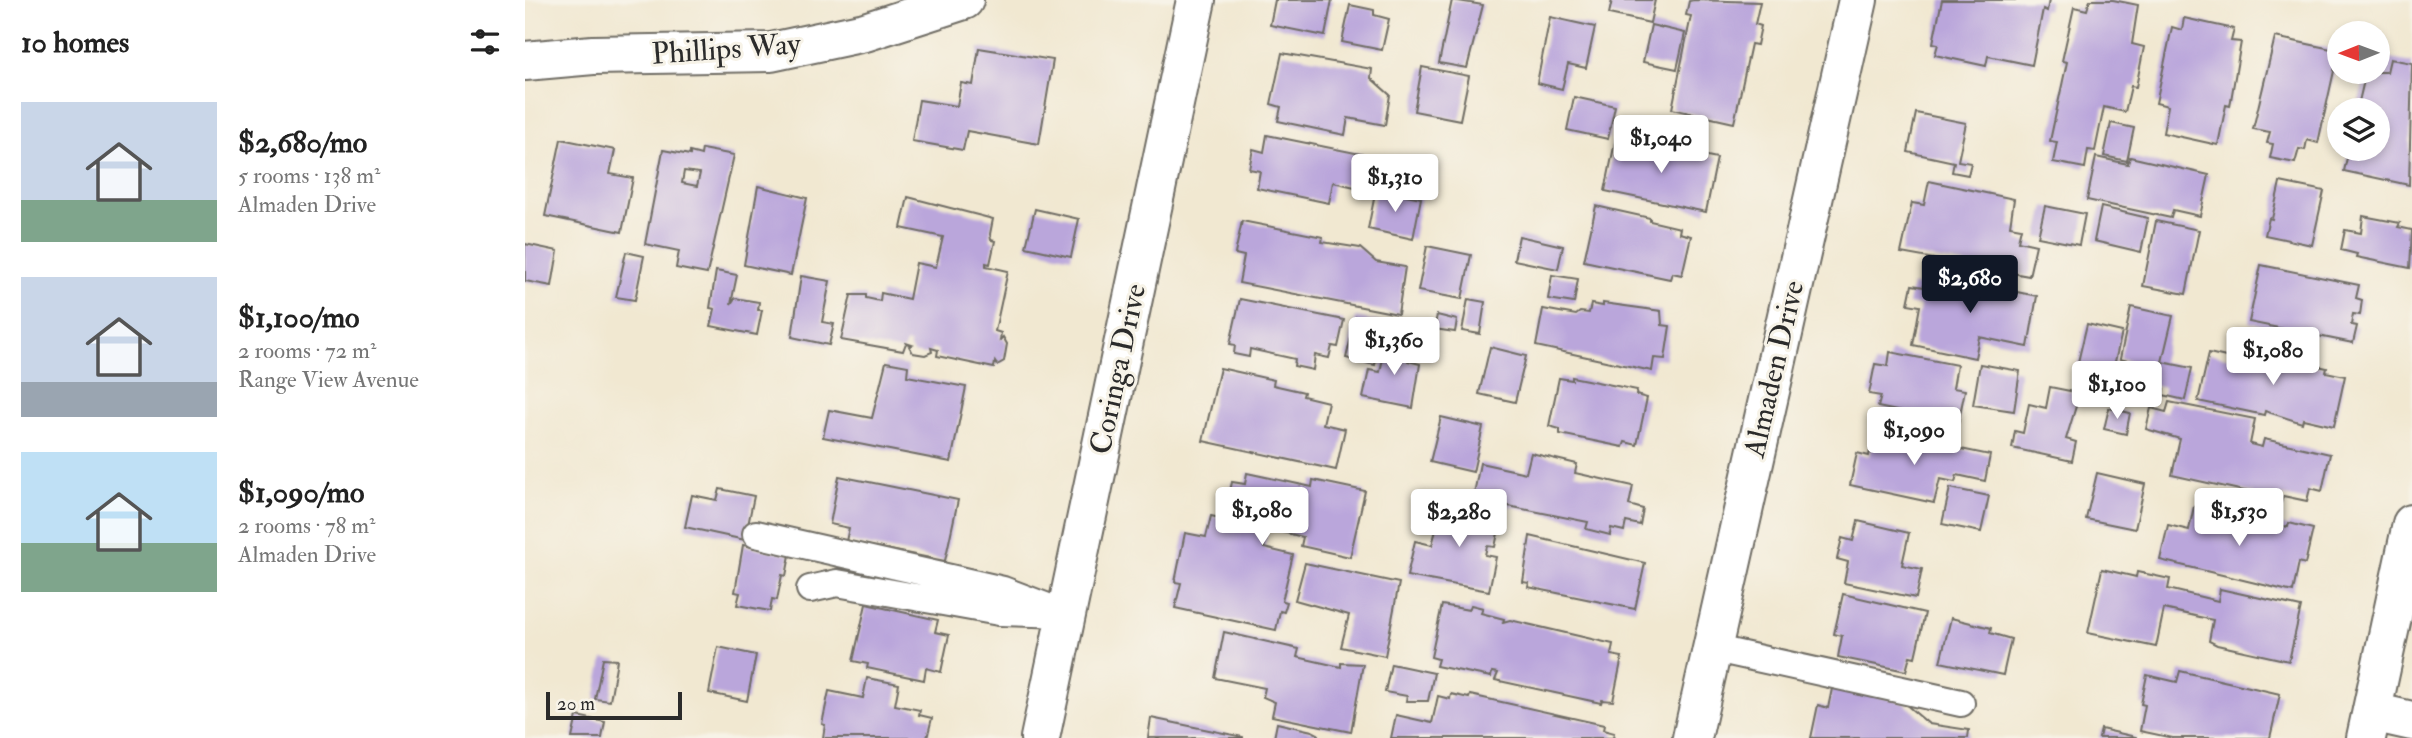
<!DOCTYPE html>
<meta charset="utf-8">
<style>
body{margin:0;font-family:"IM FELL Double Pica",serif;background:#f6f6f6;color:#222;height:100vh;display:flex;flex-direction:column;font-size:26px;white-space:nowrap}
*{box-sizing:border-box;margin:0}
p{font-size:23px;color:#767676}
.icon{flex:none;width:38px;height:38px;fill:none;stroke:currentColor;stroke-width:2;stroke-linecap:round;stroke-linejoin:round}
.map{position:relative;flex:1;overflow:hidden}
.panel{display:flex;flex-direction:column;background:#fff;width:525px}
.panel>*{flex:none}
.needle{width:46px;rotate:269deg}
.buttons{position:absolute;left:1802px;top:21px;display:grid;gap:14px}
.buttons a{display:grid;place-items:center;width:63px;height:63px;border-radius:50%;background:#fff;box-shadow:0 4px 10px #0003;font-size:35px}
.scale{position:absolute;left:21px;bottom:18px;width:136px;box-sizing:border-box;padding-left:7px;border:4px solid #2b2b2b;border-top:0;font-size:19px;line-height:24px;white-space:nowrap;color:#2b2b2b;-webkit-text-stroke:5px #f7f3e8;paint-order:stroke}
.price{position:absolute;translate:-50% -60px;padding:0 16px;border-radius:7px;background:#fff;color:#222;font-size:23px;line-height:46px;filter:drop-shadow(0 2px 4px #0008)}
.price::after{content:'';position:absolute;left:50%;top:42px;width:21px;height:16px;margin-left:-10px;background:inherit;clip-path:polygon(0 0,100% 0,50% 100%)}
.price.on{background:#111827;color:#fff}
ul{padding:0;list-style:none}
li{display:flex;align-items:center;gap:21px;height:175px;padding:0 21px}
li span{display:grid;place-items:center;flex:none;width:196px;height:140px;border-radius:0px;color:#555}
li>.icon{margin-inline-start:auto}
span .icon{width:84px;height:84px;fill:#fffc;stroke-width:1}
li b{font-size:30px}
h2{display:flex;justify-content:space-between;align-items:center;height:84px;padding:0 21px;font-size:30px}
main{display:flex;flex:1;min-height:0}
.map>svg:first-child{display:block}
.building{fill:#baa6db;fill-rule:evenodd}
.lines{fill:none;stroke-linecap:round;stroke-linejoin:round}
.lane-casing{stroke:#706d65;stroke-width:30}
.street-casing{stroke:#706d65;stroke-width:42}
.lane{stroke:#fff;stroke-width:26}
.street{stroke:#fff;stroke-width:38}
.labels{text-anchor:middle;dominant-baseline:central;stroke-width:6;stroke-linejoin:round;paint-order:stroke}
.street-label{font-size:30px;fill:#2b2b2b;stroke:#f7f3e8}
</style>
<main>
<section class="panel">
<h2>10 homes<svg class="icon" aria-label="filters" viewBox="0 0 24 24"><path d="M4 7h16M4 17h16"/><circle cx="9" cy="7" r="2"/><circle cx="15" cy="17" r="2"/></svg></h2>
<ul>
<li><span style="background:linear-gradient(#c9d6e8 70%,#7fa58c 0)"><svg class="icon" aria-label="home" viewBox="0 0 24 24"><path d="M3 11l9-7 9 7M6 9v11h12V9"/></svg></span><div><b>$2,680/mo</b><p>5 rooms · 138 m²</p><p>Almaden Drive</p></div></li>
<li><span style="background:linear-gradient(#c9d6e8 75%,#9aa5b1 0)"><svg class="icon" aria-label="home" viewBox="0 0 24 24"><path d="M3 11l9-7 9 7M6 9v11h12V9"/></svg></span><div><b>$1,100/mo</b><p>2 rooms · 72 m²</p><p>Range View Avenue</p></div></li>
<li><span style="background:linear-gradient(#bfe0f5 65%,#7fa58c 0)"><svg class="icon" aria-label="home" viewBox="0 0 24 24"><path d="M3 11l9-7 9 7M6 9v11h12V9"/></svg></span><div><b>$1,090/mo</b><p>2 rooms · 78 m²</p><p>Almaden Drive</p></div></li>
</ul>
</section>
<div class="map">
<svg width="1887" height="738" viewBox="0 0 1887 738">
<rect width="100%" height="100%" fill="#f7f3e8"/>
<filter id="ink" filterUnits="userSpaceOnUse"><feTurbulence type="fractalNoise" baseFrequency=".0143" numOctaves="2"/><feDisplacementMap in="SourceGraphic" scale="14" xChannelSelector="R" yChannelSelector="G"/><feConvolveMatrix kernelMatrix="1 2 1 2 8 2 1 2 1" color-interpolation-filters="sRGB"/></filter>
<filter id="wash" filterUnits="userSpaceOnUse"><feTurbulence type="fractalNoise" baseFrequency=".00686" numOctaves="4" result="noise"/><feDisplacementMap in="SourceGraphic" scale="28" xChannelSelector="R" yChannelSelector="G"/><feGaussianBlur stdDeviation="1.57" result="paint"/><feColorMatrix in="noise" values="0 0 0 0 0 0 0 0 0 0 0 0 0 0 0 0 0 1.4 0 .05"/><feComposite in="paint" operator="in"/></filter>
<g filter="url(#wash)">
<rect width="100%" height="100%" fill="#f1e8d1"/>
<g id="blocks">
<g class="building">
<path d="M750,0H807L800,36L745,25Z"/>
<path d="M927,0L958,5L942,68L914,63Z"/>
<path d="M1087,0H1130L1125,23L1084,14Z"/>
<path d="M1169,0L1235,2L1230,24L1236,26L1232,45L1226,44L1209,123L1147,109L1166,16L1161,15L1164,1Z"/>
<path d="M1417,0H1524L1522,11L1518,9L1507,65L1463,56L1461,66L1410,55L1413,44L1408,43Z"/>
<path d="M1565,0H1588L1613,5L1607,44L1619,47L1611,87L1606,86L1600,112L1579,107L1570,151L1563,150L1560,168L1528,162L1532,142L1525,141L1542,62L1537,61L1549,7L1562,10Z"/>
<path d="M825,5L849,10V15L864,19L857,50L817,42Z"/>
<path d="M1025,17L1070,27L1061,68L1043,64L1037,89L1012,83Z"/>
<path d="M1659,18L1709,29L1706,41L1716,42L1705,106L1701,105L1693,145L1638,133L1643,106L1631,103L1647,27L1657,30Z"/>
<path d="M1126,25L1160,33L1152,69L1118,62Z"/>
<path d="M1750,37L1811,50V62L1793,143L1782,140L1780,150L1774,149L1770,163L1745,158L1748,144L1742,143L1745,132L1728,129Z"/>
<path d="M454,48L528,60L514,144L442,131L438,150L387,141L394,100L432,106L436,83L448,85Z"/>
<path d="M757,53L847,69L846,78L865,95L860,125L823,118L820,135L753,121L756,107L746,104Z"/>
<path d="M1865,59L1887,63L1884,185L1819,171L1824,149H1853V110H1832L1841,72H1862Z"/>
<path d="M897,67L944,76L935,120L889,111Z"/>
<path d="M1049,97L1090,106L1083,139L1042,130Z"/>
<path d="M1391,113L1441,123L1433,161L1446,163L1443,175L1427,172L1429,162L1383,152Z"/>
<path d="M1586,123L1609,128L1602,161L1579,156Z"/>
<path d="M742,135L850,157L843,190L808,182L804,203L732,188L735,171L724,169L728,149L739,152Z"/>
<path d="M1091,137L1192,158L1181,212L1080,191Z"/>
<path d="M36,139L90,150L85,174L108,178L97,232L20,216Z"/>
<path d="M177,149L209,155L182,274L151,268L154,251L120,244L138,150L165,155V152L176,155ZM159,171L175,173L172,186L157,183Z"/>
<path d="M1571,157L1603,164L1605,157L1684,175L1675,216L1648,210L1646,218L1562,200Z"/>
<path d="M1404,181L1489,199L1485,226L1496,228L1493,241L1511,245L1504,276L1376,253L1387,203L1399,205Z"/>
<path d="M1755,182L1799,191L1787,245L1740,235L1744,218L1747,219Z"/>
<path d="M233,186L282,198L266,275L219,265Z"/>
<path d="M851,189L896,198L888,239L843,229Z"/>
<path d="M383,197L468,219L465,234L466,240L470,241L465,264L461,263V266L483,271L470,331L476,333L475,340L478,337L482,344L479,361L472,365L470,362L469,368L412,356L413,350L406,348L407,352L400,355L388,353L384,346L387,345L381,343L378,351L316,340L326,295H341V298L355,301L356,293L384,299L391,263L411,267L418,237L376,228Z"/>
<path d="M1071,206L1125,218V221L1155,228L1154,233L1166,236L1157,275L1147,273L1145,279L1059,261Z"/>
<path d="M1520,206L1560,214L1554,245L1513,237Z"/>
<path d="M1576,207L1623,218L1616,252L1569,241Z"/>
<path d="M510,209L554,219L546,257L501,247Z"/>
<path d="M1838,216L1875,223L1873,227L1887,230L1885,268L1831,257L1832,254L1816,250L1820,230L1836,233Z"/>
<path d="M717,221L798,237L797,242L835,248L851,262L880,267L873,314L714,283L719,256L710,254Z"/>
<path d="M1631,221L1674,230L1661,294L1618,286Z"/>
<path d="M994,236L1038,246L1033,269L989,260Z"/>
<path d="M0,244L33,251L27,286L0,281Z"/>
<path d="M902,246L946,255L937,299L893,291Z"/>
<path d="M101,252L119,256L110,300L91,297Z"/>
<path d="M1736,265L1834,285L1831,298L1837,300L1835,315L1828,314L1826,325L1832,326L1828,343L1724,322Z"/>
<path d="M191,271L212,275L206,304L210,298L234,302L233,310H237L232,335L186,326L190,309L185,308Z"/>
<path d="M1402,274L1512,296L1503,347L1454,337L1450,358L1388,345L1395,306L1383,304L1387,285L1399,287Z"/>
<path d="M1027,275L1053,279L1049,303L1023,299Z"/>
<path d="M276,276L305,281L297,322L309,324L304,345L267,337Z"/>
<path d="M715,299L819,320L813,347L807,346L804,358L790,355L788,370L769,366L770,359L725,349L724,357L709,354L710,345L705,344Z"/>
<path d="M943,299L960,302L955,334L937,331Z"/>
<path d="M1078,303L1136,311L1137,325L1145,326L1140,359L1129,358L1127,371L1011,346L1018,309L1051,315L1055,312L1064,313L1066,304L1078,306Z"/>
<path d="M1606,307L1648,316L1637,362L1667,368L1660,400L1638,395L1639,388L1603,380L1607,362L1595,359Z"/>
<path d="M912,315L932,320L930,332L909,329Z"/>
<path d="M831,317L859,323L850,365L821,358Z"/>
<path d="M1562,324L1597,332L1584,387L1549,379Z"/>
<path d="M862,340L885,345L883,361L895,364L888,408L838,398L844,370L855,372Z"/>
<path d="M965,347L1001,356L990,402L954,394Z"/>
<path d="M1724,351L1802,368L1801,372L1820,376L1809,426L1778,419L1777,423L1740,411L1739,415L1673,401L1684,353L1722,362Z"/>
<path d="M1365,352L1432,365L1428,388L1440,390L1433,424L1353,407L1356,396L1344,394L1350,364L1363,366Z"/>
<path d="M361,362L383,366L382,376L441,387L426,462L298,437L304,410L347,418Z"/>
<path d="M1455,364L1495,371L1489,411L1448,405Z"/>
<path d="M695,368L749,380L748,385L779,392L778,396L803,402L798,424L820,429L811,470L678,441Z"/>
<path d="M1047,377L1112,390L1111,395L1122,398L1112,445L1100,442L1098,447L1035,434V429L1024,426L1034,378L1047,380Z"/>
<path d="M1525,387L1555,393L1541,439L1551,442L1547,461L1487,448L1490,431L1498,433L1504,404L1521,408Z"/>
<path d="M1644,402L1730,419L1725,444L1737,447L1739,439L1805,454L1797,491L1785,488L1782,501L1758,496L1756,503L1727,497L1728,493L1647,475L1655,439L1621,429L1626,408L1641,412Z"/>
<path d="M1584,408L1605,413L1601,434L1579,429Z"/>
<path d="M916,417L958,427L948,472L905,462Z"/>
<path d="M1349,431L1465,455L1460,481L1432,475L1430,482L1415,479L1409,503L1325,485L1332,453L1344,456Z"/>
<path d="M1006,453L1052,464L1050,473L1108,486L1104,505L1118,509L1115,525L1101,522L1099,531L1086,528L1085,535L1061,529L1063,522L948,499L955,463L1001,473Z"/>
<path d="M722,473L787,487L788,480L840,491L825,557L776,546L778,537L732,526L730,533L742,535L739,548L768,555L757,601L762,602L759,612L755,611L751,630L650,608L656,583L650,582L660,533L681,537L686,516L699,519L707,482L720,484Z"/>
<path d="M1572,473L1620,484L1610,529L1561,519Z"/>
<path d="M314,476L433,500L420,561L321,541L324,528L305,524Z"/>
<path d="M1425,488L1464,496L1456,532L1417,524Z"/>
<path d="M195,489L229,496L220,540L160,527L167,495L192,500Z"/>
<path d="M918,504L977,515L970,547L962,546L960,555L971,557L964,591L882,576L890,541L907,545Z"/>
<path d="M1669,506L1763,527L1764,523L1788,529L1780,564L1774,562L1768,592L1635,560L1643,525L1664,530Z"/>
<path d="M1333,521L1384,533L1377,565L1397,569L1391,598L1319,583L1323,562L1312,559L1317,538L1328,541Z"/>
<path d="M1005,536L1120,563L1110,609L1003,587L1004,583L998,582Z"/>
<path d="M218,545L265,555L261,576L257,575L252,600L247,599L245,611L212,605L215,593L210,592Z"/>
<path d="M780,563L874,583L860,656L816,647L824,615L770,600Z"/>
<path d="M1577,569L1611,577L1612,572L1645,579L1643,589L1693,601L1695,589L1776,607L1764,661L1692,645L1684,641L1688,620L1639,609L1631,647L1563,633Z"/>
<path d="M1318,594L1400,613L1390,657L1385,656L1381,671L1313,657L1317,636L1309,634Z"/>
<path d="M341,604L413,620L410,632L424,635L416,672L401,668L399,680L342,668L343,664L328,661Z"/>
<path d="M917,605L944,610L946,605L958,608L956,613L979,619L978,622L985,620L1088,644L1086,655L1097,657L1088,701L1077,700L1076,703L970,680L973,673L967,672L966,677L911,666L913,659L906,657Z"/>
<path d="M1426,618L1466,628L1465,633L1486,639L1478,675L1415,662Z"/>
<path d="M699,632L774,649L772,657L816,667V663L838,664L826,732L747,716L750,702L738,697L740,688L690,678Z"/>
<path d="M193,647L231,655L222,701L184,693Z"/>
<path d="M78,659L92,660L85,701L70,699Z"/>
<path d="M866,664L909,673L903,701H881L882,696L860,692Z"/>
<path d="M1655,671L1755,694L1745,738H1648L1615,731L1620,705L1616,704L1622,675L1652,682Z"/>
<path d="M342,678L374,684L370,705L395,710L394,715L407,718L402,738H298L300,725L297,724L304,691L338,698Z"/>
<path d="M1308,684L1379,703L1404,724L1444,730L1443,738H1286L1293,705L1303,708Z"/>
<path d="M926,694L944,698L945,695L1079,725L1078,730L1089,733L1088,738H866L871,715L907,723L913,696L925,699Z"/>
<path d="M52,716L80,722L77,738H47Z"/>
<path d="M626,718L718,737V738H623Z"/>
<path d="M752,723L787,731L793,734L792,738H749Z"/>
<path d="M1576,729L1611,737V738H1574Z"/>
</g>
</g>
</g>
<g filter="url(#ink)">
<use href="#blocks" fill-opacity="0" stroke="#706d65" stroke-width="2"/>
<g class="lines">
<defs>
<g id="lane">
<path d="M231,534L478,590L541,614L474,612L312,583L285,589"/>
<path d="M1186,648L1436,703"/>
</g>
<g id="street">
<path d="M0,61L68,55L246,52L340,32L439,0"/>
<path d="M1847,712L1887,721"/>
<path d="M515,738L671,0"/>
<path d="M1167,738L1333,0"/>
<path d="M1841,738L1887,524"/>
</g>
</defs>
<use href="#lane" class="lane-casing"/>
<use href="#street" class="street-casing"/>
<use href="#lane" class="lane"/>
<use href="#street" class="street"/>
</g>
</g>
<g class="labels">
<g class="street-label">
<text transform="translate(201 49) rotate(-4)">Phillips Way</text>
<text transform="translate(593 369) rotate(-78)">Coringa Drive</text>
<text transform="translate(1249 369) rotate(-77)">Almaden Drive</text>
</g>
</g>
</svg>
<div class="buttons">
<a><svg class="needle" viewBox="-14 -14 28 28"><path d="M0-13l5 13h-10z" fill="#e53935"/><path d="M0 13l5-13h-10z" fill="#767676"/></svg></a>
<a><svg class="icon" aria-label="layers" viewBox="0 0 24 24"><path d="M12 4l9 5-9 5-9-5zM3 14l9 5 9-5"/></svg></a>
</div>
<div class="scale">20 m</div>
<b class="price" style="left:1136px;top:175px">$1,040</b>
<b class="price" style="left:870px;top:214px">$1,310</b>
<b class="price on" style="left:1445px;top:315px">$2,680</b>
<b class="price" style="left:869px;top:377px">$1,360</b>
<b class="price" style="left:1748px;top:387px">$1,080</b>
<b class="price" style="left:1592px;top:421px">$1,100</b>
<b class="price" style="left:1389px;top:467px">$1,090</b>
<b class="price" style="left:737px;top:547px">$1,080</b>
<b class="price" style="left:1714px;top:548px">$1,530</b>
<b class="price" style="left:934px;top:549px">$2,280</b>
</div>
</main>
